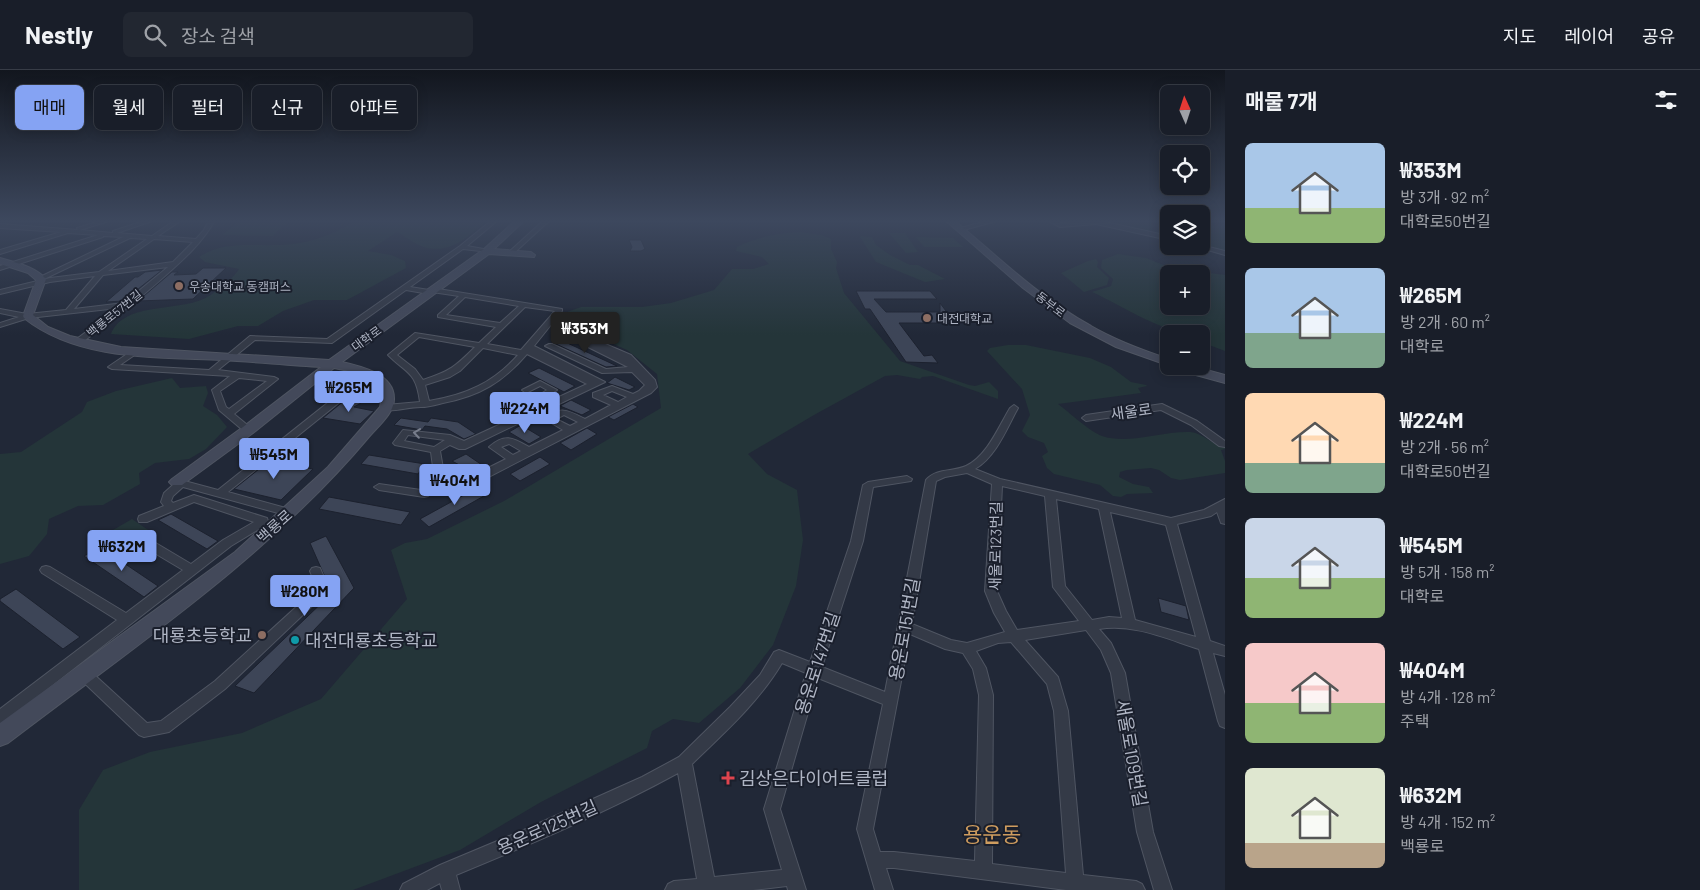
<!DOCTYPE html>
<html lang="ko">
<meta charset="utf-8">
<style>
body{margin:0;font-family:Barlow,"Noto Sans KR",sans-serif;background:#222731;color:#f1f3f6;height:100vh;display:flex;flex-direction:column;font-size:19px;white-space:nowrap}
*{box-sizing:border-box;margin:0}
p{font-size:16px;color:#9fa2a8}
.icon{flex:none;width:28px;height:28px;fill:none;stroke:currentColor;stroke-width:2;stroke-linecap:round;stroke-linejoin:round}
.map{position:relative;flex:1;overflow:hidden}
.sheet{display:flex;flex-direction:column;background:#191e29;width:475px}
.sheet>*{flex:none}
.hud{position:absolute;left:15px;top:15px;width:475px;height:45px;display:flex;gap:10px}
.needle{width:32px;rotate:357deg}
.buttons{position:absolute;left:1160px;top:15px;display:grid;gap:10px}
.buttons a{display:grid;place-items:center;width:50px;height:50px;border-radius:8px;background:#191e29;box-shadow:0 2px 12px #0003,0 0 0 1px #373c46;font-size:25px}
.price{position:absolute;translate:-50% -42px;padding:0 11px;border-radius:5px;background:#85a3f3;color:#111;font-size:16px;line-height:32px;filter:drop-shadow(0 1px 2px #0008)}
.price::after{content:'';position:absolute;left:50%;top:30px;width:15px;height:11px;margin-left:-8px;background:inherit;clip-path:polygon(0 0,100% 0,50% 100%)}
.price.selected{background:#222;color:#fff}
ul{padding:0;list-style:none}
li{display:flex;align-items:center;gap:15px;height:125px;padding:0 20px}
li span{display:grid;place-items:center;flex:none;width:140px;height:100px;border-radius:8px;color:#555}
li>.icon{margin-inline-start:auto}
span .icon{width:60px;height:60px;fill:#fffc;stroke-width:1}
li b{font-size:21px}
h2{display:flex;justify-content:space-between;align-items:center;height:60px;padding:0 20px;font-size:21px}
.pill{padding:0 18px;border-radius:8px;background:#191e29;box-shadow:0 2px 12px #0003,0 0 0 1px #373c46;font-size:18px;line-height:45px}
.pill.selected{background:#85a3f3;color:#111}
header{display:flex;align-items:center;gap:30px;box-sizing:border-box;height:70px;padding:0 25px;background:#191e29;border-bottom:1px solid #373c46}
header strong{font-size:24px}
nav{display:flex;gap:28px;margin-inline-start:auto;font-size:18px}
.search{width:350px;height:45px;background:#222731;display:flex;align-items:center;gap:12px;box-sizing:border-box;padding:0 18px;border-radius:8px;color:#9fa2a8;font-size:19px}
main{display:flex;flex:1;min-height:0}
.map>svg:first-child{display:block}
.green{fill:#243539;fill-rule:evenodd}
.building{fill:#3d4557;stroke:#1c212e}
.lines{fill:none;stroke-linecap:round;stroke-linejoin:round}
.street-casing{stroke:#4f5562;stroke-width:2}
.secondary-casing{stroke:#4f5562;stroke-width:2}
.street{fill:#343a47;fill-rule:evenodd}
.secondary{fill:#43495a;fill-rule:evenodd}
.oneway{stroke:#787e8c}
.education-dot{fill:#8d6e63;stroke:#1a1f2c;stroke-width:2}
.culture-dot{fill:#0f9aa8;stroke:#1a1f2c;stroke-width:2}
.health-dot{fill:#e0444e;stroke:#1a1f2c;stroke-width:2}
.labels{text-anchor:middle;dominant-baseline:central;stroke-width:4;stroke-linejoin:round;paint-order:stroke}
.far-poi-label{font-size:12px;fill:#afb5c4;stroke:#1a1f2c;text-anchor:start}
.far-street-label{font-size:12px;fill:#afb5c4;stroke:#1a1f2c}
.street-label{font-size:15px;fill:#afb5c4;stroke:#1a1f2c}
.near-street-label{font-size:18px;fill:#afb5c4;stroke:#1a1f2c}
.near-poi-label{font-size:18px;fill:#afb5c4;stroke:#1a1f2c;text-anchor:start}
.near-quarter-label{font-size:21px;fill:#cf9d5f;stroke:#1a1f2c}
</style>
<header>
<strong>Nestly</strong>
<div class="search"><svg class="icon" aria-label="search" viewBox="0 0 24 24"><circle cx="10" cy="10" r="6"/><path d="M15 15l6 6"/></svg>장소 검색</div>
<nav><a>지도</a><a>레이어</a><a>공유</a></nav>
</header>
<main>
<div class="map">
<svg width="1225" height="820" viewBox="0 0 1225 820">
<rect width="100%" height="100%" fill="#212837"/>
<g class="green">
<path d="M240,150H288L273,166L222,165Z"/>
<path d="M355,150H486C469,168 447,186 421,176C413,173 405,166 397,162L368,181L391,185L405,191L406,198L347,230H314L283,241L258,256H238L189,269L111,264C123,233 174,241 201,230C212,226 233,209 239,199L205,192L199,187C223,171 250,176 278,175C298,175 321,169 339,160C344,157 351,155 355,150Z"/>
<path d="M1053,150H1145L1154,155L1149,162L1096,152L1060,154Z"/>
<path d="M1225,154V182L1218,180L1204,172L1206,169L1201,168V158Z"/>
<path d="M800,162L821,165L831,169V179L837,192L836,198L844,223L900,291L969,315L975,316L989,312L998,321V329L933,306L922,307L920,309L897,305L885,306L814,345L748,384L767,404L797,420L803,470L796,516L773,575L740,618L699,653L673,649L652,661L647,678L541,732L460,780L353,820H79V740L103,700L150,682L242,663L321,629L407,529L391,480L405,473L427,469L504,431L661,338L657,304L627,280L600,268L554,258L567,242L581,237H642L671,233L714,220L732,199H753L769,194L762,187L736,181L737,177C758,167 777,163 800,162Z"/>
<path d="M889,163H905L918,182L906,183Z"/>
<path d="M861,166L872,167L876,175L890,185L910,195H918L945,209L925,212L876,192L860,167Z"/>
<path d="M916,167L953,168L963,177H924Z"/>
<path d="M1118,184L1146,188L1171,198L1225,205V281L1201,272V264C1162,264 1127,238 1092,222L1111,216L1113,209L1101,198L1102,190ZM1169,204H1201V236H1169Z"/>
<path d="M1096,189L1098,192L1097,197L1109,208L1107,215L1084,222L1061,203L1088,191Z"/>
<path d="M1008,275H1026L1090,288L1111,297L1131,312L1146,315L1147,316L1138,318L1141,323L1058,334C1070,343 1089,361 1102,366C1128,375 1162,361 1190,362C1203,363 1212,375 1225,377V379L1221,380L1225,391V403L1180,410L1171,408L1159,400L1151,398L1127,400L1120,402L1119,407L1133,414L1149,417L1153,423L1127,424L1121,427L1113,426L1100,415L1054,404L1047,398L1042,386L1048,382L1044,373L1028,367L1022,361L1030,345L1022,319L987,281L990,278Z"/>
<path d="M172,308L180,318L206,316L208,323L203,336L217,345L227,357L206,379L189,389L155,393L139,403L140,414L103,435L78,436L49,449L47,464L29,486L0,494V384L21,382L82,342L87,332L116,321Z"/>
<path d="M132,449L151,462L124,476L108,463Z"/>
</g>
<g class="building">
<path d="M629,170H641L645,179L641,181H630L632,177Z"/>
<path d="M203,198H226L193,229L138,231L172,202H178L174,205L196,204Z"/>
<path d="M162,200L123,231L106,232L135,207H138L145,202Z"/>
<path d="M856,221H930L937,229H874L886,242H940V233L955,253H899L924,286L932,285L938,293L906,292L870,239H865Z"/>
<path d="M563,271L617,296L606,297L556,274Z"/>
<path d="M539,298L575,316L564,322L528,303Z"/>
<path d="M615,307L635,317L629,320L607,313Z"/>
<path d="M502,324L528,339L516,345L491,330Z"/>
<path d="M345,330L361,333L354,337L374,341L360,354L323,348Z"/>
<path d="M571,330L591,340L582,345L560,336Z"/>
<path d="M633,334L638,337L614,350L608,347Z"/>
<path d="M401,348L428,352L431,348L458,352L476,364L464,369L447,359L425,356L422,360L394,355Z"/>
<path d="M521,355L541,367L529,374L509,362Z"/>
<path d="M587,358L597,364L571,380L560,373Z"/>
<path d="M466,384L485,397L474,403L452,391Z"/>
<path d="M369,385L425,394L418,404L361,394Z"/>
<path d="M540,387L550,394L520,411L510,404Z"/>
<path d="M269,391L313,399L281,430L234,419Z"/>
<path d="M482,415L491,422L429,457L420,449Z"/>
<path d="M329,427L410,442L401,455L319,439Z"/>
<path d="M171,444L218,471L207,479L158,450Z"/>
<path d="M326,466L354,518L254,623L235,616L332,523L310,473Z"/>
<path d="M100,477L158,516L144,527L84,486Z"/>
<path d="M16,519L80,567L63,579L0,531V529Z"/>
<path d="M1158,528L1186,536L1189,550L1161,542Z"/>
</g>
<g class="lines">
<defs>
<g id="street">
<path d="M103,150H112L80,160L113,163V161L147,150H155L117,163L152,166L175,150H182L158,166L196,169L204,160L209,150H215C203,172 184,189 166,205C139,229 111,252 81,273H75L74,271L118,238L29,248L0,257V253L19,247L0,243V239L27,244L66,240L95,206L50,212L0,224V220L50,208L99,202L147,169L130,168L42,210L40,209V207L123,167L103,166V167L0,200V196L98,165L68,163L0,184V180L61,162L0,158V154L78,160L77,158ZM154,169L193,172L173,192L108,201ZM168,197L124,233L74,239L103,205Z"/>
<path d="M492,150H498L467,176L489,180V182L463,179L410,217L429,220L432,218L562,239V241L534,276L605,312L465,379H459L450,375L440,381L444,404L428,426L424,427L379,420L374,417L379,414L421,420L434,404L431,382L395,375L393,373L403,360L450,365L464,371L587,314L527,284C503,312 480,326 443,333C435,335 428,337 421,337C408,337 395,342 383,340L382,338L386,335L420,332C416,301 407,304 388,285L415,263L479,273L496,257L438,247V245L459,226L432,222L429,224L406,220L332,273L255,270L218,300L274,307L278,309L234,344L251,358L253,360L251,362H245L219,340L212,320L230,306L112,299L108,297L133,280L137,282L136,284L120,295L209,300L250,266L327,269L460,176ZM465,227L519,236L500,253L446,245ZM525,237L555,241L521,280L487,274ZM419,267L475,277C455,297 450,301 423,310L415,299L397,285ZM483,278L518,285C493,313 466,325 429,331L425,315L450,307L460,301ZM239,308L267,311L229,339L226,337L220,321ZM408,365L445,370L434,377L404,371Z"/>
<path d="M544,150H550L513,184H509V182Z"/>
<path d="M990,150H1000L960,161L957,159Z"/>
<path d="M1047,150H1054L1061,153L1096,150L1169,166V170L1096,154L1060,157Z"/>
<path d="M1201,175L1225,181V185L1194,176Z"/>
<path d="M583,267H589L631,285L655,310L657,317L651,323L473,415H465L450,405L448,403L450,401L460,397L474,405L506,389L489,377C505,363 513,368 529,377L563,360L545,349C560,335 569,341 585,349L611,335L593,327V323L612,316L633,324L639,321L645,315L632,302L602,303L545,276L549,274H552L606,299L628,297L580,273L579,271ZM612,321L627,327L618,332L603,325ZM564,345L578,352L570,356L556,349ZM509,374L521,381L513,385L501,377Z"/>
<path d="M375,310H378L382,312L346,327L228,422L293,440L294,442L293,444L289,446L183,417L173,426L171,431L173,433L194,425L267,448L268,451L267,454L231,476L5,652L0,653V639L117,550L42,503L40,500L42,497L46,496L50,497L126,543L183,500L141,475L139,472L141,469H149L191,494L223,470L254,452L194,432L147,452H139L138,449L139,446L164,436L161,432L164,423L174,414L172,412L173,410L177,409L218,420L340,323Z"/>
<path d="M540,311L557,320L540,330L536,327L547,320L540,316L526,323L522,320Z"/>
<path d="M1162,334L1197,351L1225,371V377L1219,376L1191,355L1161,340L1086,351L1082,348L1086,345Z"/>
<path d="M1014,335L1018,338C1007,358 996,387 975,399L1000,409L1171,448L1204,440L1225,429V454L1221,453L1217,442L1211,446L1177,454L1210,571L1225,576V586L1213,583L1225,625V658L1220,656L1218,651L1199,579C1167,569 1133,553 1099,559L1111,573L1125,603L1153,762L1172,820H1154L1137,762L1111,603L1101,580L1086,560L1025,570L1058,607L1068,641L1083,805L1136,811L1142,814L1145,820H1066L894,798H886L893,820H875L857,759L883,634L818,608L780,739L806,820H788L787,816L753,820H665L668,814L674,811L697,809L678,703C607,742 531,774 456,805L460,820H442L440,813L427,820H400L403,814L440,795L526,759L642,707L679,687L730,637L760,605L774,582L779,580L810,592L851,471L863,415L868,412L907,406L912,409L911,411L873,417L863,471L822,597L885,622L926,410C936,398 953,402 966,396C987,386 998,358 1010,338ZM967,403L992,414L985,521L994,543L1005,562L967,573L951,570L912,554L936,411L945,407ZM1002,416L1045,426L1053,517L1079,551L1017,560L1006,541L997,521ZM1056,429L1099,439L1122,548L1109,547L1092,550L1065,516ZM1110,442L1166,455L1196,567L1135,550ZM910,564L945,579L963,583L973,599L979,625L975,791L894,782H880L873,759ZM1011,572L1047,614L1054,641L1066,803L992,794L993,625L986,598L976,581L998,573ZM782,593L806,603L764,739L782,800L714,807L692,694C724,663 759,632 782,593Z"/>
<path d="M316,497L320,498L329,519L327,522L225,619L169,662L144,667L139,665L78,607L76,603L78,599L83,597L88,599L147,653L161,651L215,611L317,518L310,501L312,498Z"/>
</g>
<g id="secondary">
<path d="M516,150H525L494,179L531,182L535,185L534,187L489,184L342,292C360,296 394,304 394,328C395,343 377,357 368,368C267,488 132,578 8,673L0,676V653L235,482L328,397L380,337C387,309 356,302 334,298L253,363L182,415H172L169,412L172,409L243,357L321,297C288,295 255,292 222,290C157,287 78,291 24,248L23,246L36,210L28,203L0,194V188C16,193 34,196 46,209L33,245L48,257L70,266L121,277L329,290L484,179Z"/>
<path d="M945,150H954C998,187 1040,228 1091,256C1115,270 1142,280 1169,289L1170,296L1116,277L1070,253L1023,218Z"/>
<path d="M1172,296H1192L1225,305V313L1174,299Z"/>
</g>
</defs>
<use href="#street" class="street-casing"/>
<use href="#secondary" class="secondary-casing"/>
<use href="#street" class="street"/>
<use href="#secondary" class="secondary"/>
</g>
<defs><path id="oneway-chevron" d="M-2-3.5L2.5 0L-2 3.5" fill="none" stroke-width="1.6" stroke-linecap="round" stroke-linejoin="round" transform="scale(1.25)"/></defs>
<use class="oneway" href="#oneway-chevron" transform="translate(417 363) rotate(-172)"/>
<linearGradient id="sky" x2="0" y2="1"><stop stop-color="#12161e"/><stop offset="0.57" stop-color="#3d485e"/><stop offset="1" stop-color="#3d485e" stop-opacity="0"/></linearGradient>
<rect width="1225" height="265" fill="url(#sky)"/>
<g class="education-dot">
<circle cx="179" cy="216" r="5"/>
<circle cx="927" cy="248" r="5"/>
<circle cx="262" cy="565" r="5"/>
</g>
<circle class="culture-dot" cx="295" cy="570" r="5"/>
<path class="health-dot" d="M725.5 700.5h5v5h5v5h-5v5h-5v-5h-5v-5h5z"/>
<g class="labels">
<g class="far-poi-label">
<text x="189" y="216">우송대학교 동캠퍼스</text>
<text x="937" y="248">대전대학교</text>
</g>
<g class="far-street-label">
<text transform="translate(1051 234) rotate(38)">동부로</text>
<text transform="translate(114 243) rotate(-39)">백룡로57번길</text>
<text transform="translate(366 268) rotate(-36)">대학로</text>
</g>
<g class="street-label">
<text transform="translate(1131 341) rotate(-8)">새울로</text>
<text transform="translate(274 456) rotate(-42)">백룡로</text>
<text transform="translate(995 476) rotate(-89)">새울로123번길</text>
</g>
<g class="near-street-label">
<text transform="translate(904 559) rotate(-80)">용운로151번길</text>
<text transform="translate(817 593) rotate(-72)">용운로147번길</text>
<text transform="translate(1132 683) rotate(80)">새울로109번길</text>
<text transform="translate(547 757) rotate(-24)">용운로125번길</text>
</g>
<g class="near-poi-label">
<text x="252" y="565" text-anchor="end">대룡초등학교</text>
<text x="305" y="570">대전대룡초등학교</text>
<text x="739" y="708">김상은다이어트클럽</text>
</g>
<g class="near-quarter-label">
<text x="992" y="763">용운동</text>
</g>
</g>
</svg>
<div class="buttons">
<a><svg class="needle" viewBox="-14 -14 28 28"><path d="M0-13l5 13h-10z" fill="#e53935"/><path d="M0 13l5-13h-10z" fill="#9fa2a8"/></svg></a>
<a><svg class="icon" aria-label="locate" viewBox="0 0 24 24"><circle cx="12" cy="12" r="6"/><path d="M12 2v4M12 18v4M2 12h4M18 12h4"/></svg></a>
<a><svg class="icon" aria-label="layers" viewBox="0 0 24 24"><path d="M12 4l9 5-9 5-9-5zM3 14l9 5 9-5"/></svg></a>
<a>+</a>
<a>−</a>
</div>
<b class="price selected" style="left:585px;top:284px">₩353M</b>
<b class="price" style="left:349px;top:343px">₩265M</b>
<b class="price" style="left:525px;top:364px">₩224M</b>
<b class="price" style="left:274px;top:410px">₩545M</b>
<b class="price" style="left:455px;top:436px">₩404M</b>
<b class="price" style="left:122px;top:502px">₩632M</b>
<b class="price" style="left:305px;top:547px">₩280M</b>
<div class="hud">
<a class="pill selected">매매</a>
<a class="pill">월세</a>
<a class="pill">필터</a>
<a class="pill">신규</a>
<a class="pill">아파트</a>
</div>
</div>
<section class="sheet">
<h2>매물 7개<svg class="icon" aria-label="filters" viewBox="0 0 24 24"><path d="M4 7h16M4 17h16"/><circle cx="9" cy="7" r="2"/><circle cx="15" cy="17" r="2"/></svg></h2>
<ul>
<li><span style="background:linear-gradient(#a9c7e8 65%,#8fb573 0)"><svg class="icon" aria-label="home" viewBox="0 0 24 24"><path d="M3 11l9-7 9 7M6 9v11h12V9"/></svg></span><div><b>₩353M</b><p>방 3개 · 92 m²</p><p>대학로50번길</p></div></li>
<li><span style="background:linear-gradient(#a9c7e8 65%,#7fa58c 0)"><svg class="icon" aria-label="home" viewBox="0 0 24 24"><path d="M3 11l9-7 9 7M6 9v11h12V9"/></svg></span><div><b>₩265M</b><p>방 2개 · 60 m²</p><p>대학로</p></div></li>
<li><span style="background:linear-gradient(#ffd9b3 70%,#7fa58c 0)"><svg class="icon" aria-label="home" viewBox="0 0 24 24"><path d="M3 11l9-7 9 7M6 9v11h12V9"/></svg></span><div><b>₩224M</b><p>방 2개 · 56 m²</p><p>대학로50번길</p></div></li>
<li><span style="background:linear-gradient(#c9d6e8 60%,#8fb573 0)"><svg class="icon" aria-label="home" viewBox="0 0 24 24"><path d="M3 11l9-7 9 7M6 9v11h12V9"/></svg></span><div><b>₩545M</b><p>방 5개 · 158 m²</p><p>대학로</p></div></li>
<li><span style="background:linear-gradient(#f6c9c9 60%,#8fb573 0)"><svg class="icon" aria-label="home" viewBox="0 0 24 24"><path d="M3 11l9-7 9 7M6 9v11h12V9"/></svg></span><div><b>₩404M</b><p>방 4개 · 128 m²</p><p>주택</p></div></li>
<li><span style="background:linear-gradient(#dfe7d0 75%,#b9a48a 0)"><svg class="icon" aria-label="home" viewBox="0 0 24 24"><path d="M3 11l9-7 9 7M6 9v11h12V9"/></svg></span><div><b>₩632M</b><p>방 4개 · 152 m²</p><p>백룡로</p></div></li>
</ul>
</section>
</main>
